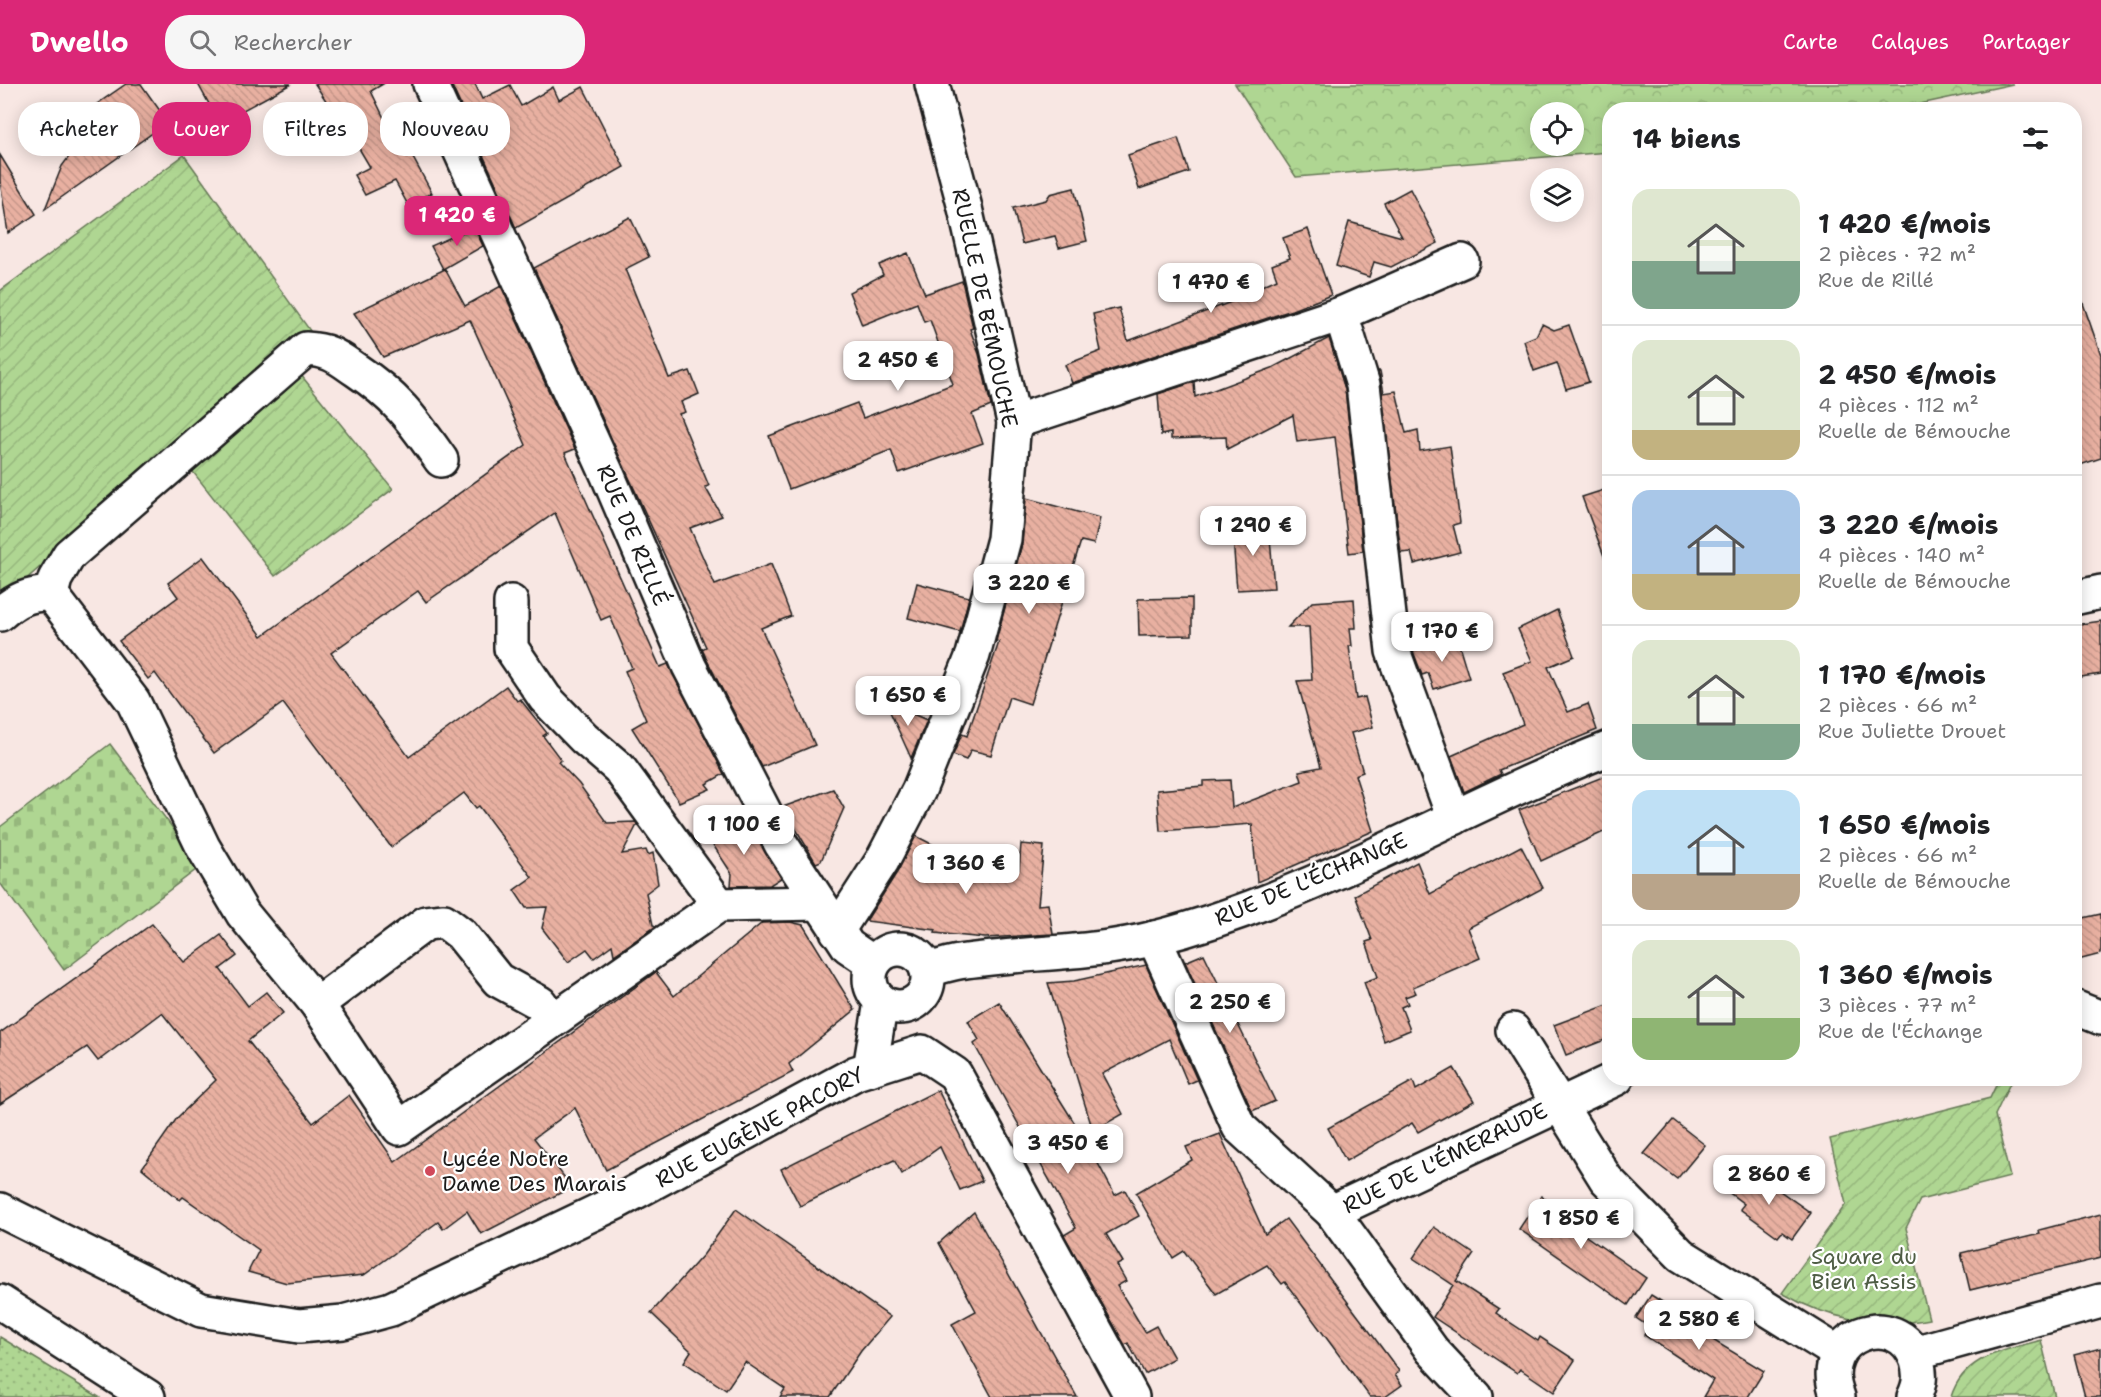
<!DOCTYPE html>
<html lang="fr">
<meta charset="utf-8">
<style>
body{margin:0;font-family:"Shantell Sans",sans-serif;background:#f6f6f6;color:#202124;height:100vh;display:flex;flex-direction:column;font-size:22px;white-space:nowrap}
*{box-sizing:border-box;margin:0}
p{font-size:20px;color:#757577}
.icon{flex:none;width:33px;height:33px;fill:none;stroke:currentColor;stroke-width:2;stroke-linecap:round;stroke-linejoin:round}
.map{position:relative;flex:1;overflow:hidden}
.sheet{position:absolute;left:1602px;top:18px;width:480px;height:984px;display:flex;flex-direction:column;background:#fff;border-radius:24px;box-shadow:0 3px 15px #0003}
.sheet>*{flex:none}
.banner{position:absolute;left:18px;top:18px;width:570px;height:54px;display:flex;gap:12px}
.buttons{position:absolute;left:1530px;top:18px;display:grid;gap:12px}
.buttons a{display:grid;place-items:center;width:54px;height:54px;border-radius:50%;background:#fff;box-shadow:0 3px 15px #0003;font-size:30px}
.price{position:absolute;translate:-50% -51px;padding:0 14px;border-radius:12px;background:#fff;color:#222;font-size:20px;line-height:39px;filter:drop-shadow(0 2px 3px #0008)}
.price::after{content:'';position:absolute;left:50%;top:36px;width:18px;height:14px;margin-left:-9px;background:inherit;clip-path:polygon(0 0,100% 0,50% 100%)}
.price.on{background:#db2777;color:#fff}
ul{padding:0;list-style:none}
li{display:flex;align-items:center;gap:18px;height:150px;padding:0 30px}
li+li{border-top:2px solid #e0e0e0}
li span{display:grid;place-items:center;flex:none;width:168px;height:120px;border-radius:18px;color:#555}
li>.icon{margin-inline-start:auto}
span .icon{width:72px;height:72px;fill:#fffc;stroke-width:1}
li b{font-size:26px}
h2{display:flex;justify-content:space-between;align-items:center;height:72px;padding:0 30px;font-size:26px}
.pill{padding:0 21px;border-radius:24px;background:#fff;box-shadow:0 3px 15px #0003;font-size:21px;line-height:54px}
.pill.on{background:#db2777;color:#fff}
header{display:flex;align-items:center;gap:36px;box-sizing:border-box;height:84px;padding:0 30px;background:#db2777;color:#fff}
header strong{font-size:28px}
nav{display:flex;gap:33px;margin-inline-start:auto;font-size:21px}
.search{width:420px;height:54px;background:#f6f6f6;display:flex;align-items:center;gap:15px;box-sizing:border-box;padding:0 21px;border-radius:24px;color:#757577;font-size:22px}
.map>svg:first-child{display:block}
.grass{fill:url(#grass-dots);stroke:#667957;stroke-width:1.5}
.forest{fill:url(#forest-crowns);stroke:#667957;stroke-width:1.5;fill-rule:evenodd}
.cemetery{fill:url(#cemetery-stones);stroke:#667957;stroke-width:1.5}
.garden{fill:url(#garden-furrows);stroke:#667957;stroke-width:1.5}
.building{fill:url(#building-back-hatch);stroke:#1c1c1c;stroke-width:1.5}
.lines{fill:none;stroke-linecap:round;stroke-linejoin:round}
.minor-casing{stroke:#1c1c1c;stroke-width:38}
.major-casing{stroke:#1c1c1c;stroke-width:38}
.minor{stroke:#fff;stroke-width:33}
.major{stroke:#fff;stroke-width:33}
.poi-dot{fill:#d1495b;stroke:#fff;stroke-width:2}
.labels{text-anchor:middle;dominant-baseline:central;stroke-width:4.5;stroke-linejoin:round;paint-order:stroke}
.street-label{font-size:22px;fill:#1c1c1c;stroke:#fff}
.poi-label{font-size:22px;fill:#1c1c1c;stroke:#fff;text-anchor:start}
.park-label{font-size:22px;fill:#4f5d45;stroke:#fff}
</style>
<header>
<strong>Dwello</strong>
<div class="search"><svg class="icon" aria-label="search" viewBox="0 0 24 24"><circle cx="10" cy="10" r="6"/><path d="M15 15l6 6"/></svg>Rechercher</div>
<nav><a>Carte</a><a>Calques</a><a>Partager</a></nav>
</header>
<div class="map">
<svg width="2101" height="1313" viewBox="0 0 2101 1313">
<defs>
<pattern id="grass-dots" width="8" height="8" patternUnits="userSpaceOnUse" patternTransform="scale(1.5)"><rect width="8" height="8" fill="#afd692"/><path d="M2 2h.1M6 6h.1" fill="none" stroke="#96b77d" stroke-width="1.8" stroke-linecap="round"/></pattern>
<pattern id="forest-crowns" width="20" height="18" patternUnits="userSpaceOnUse" patternTransform="scale(1.5)"><rect width="20" height="18" fill="#afd692"/><path d="M2 6a3 3 0 1 1 6 0M12 15a3 3 0 1 1 6 0" fill="none" stroke="#96b77d"/></pattern>
<pattern id="cemetery-stones" width="16" height="16" patternUnits="userSpaceOnUse" patternTransform="scale(1.5)"><rect width="16" height="16" fill="#afd692"/><path d="M2 7V4a2 2 0 0 1 4 0v3zM10 15v-3a2 2 0 0 1 4 0v3z" fill="#96b77d"/></pattern>
<pattern id="garden-furrows" width="10" height="10" patternUnits="userSpaceOnUse" patternTransform="scale(1.5)"><rect width="10" height="10" fill="#afd692"/><path d="M-1 1l2-2M0 10L10 0M9 11l2-2" fill="none" stroke="#96b77d"/></pattern>
<pattern id="building-back-hatch" width="6" height="6" patternUnits="userSpaceOnUse" patternTransform="scale(1.5)"><rect width="6" height="6" fill="#e8b0a1"/><path d="M-1 5l2 2M0 0l6 6M5-1l2 2" fill="none" stroke="#c6978a"/></pattern>
</defs>
<rect width="100%" height="100%" fill="#f8e7e3"/>
<filter id="ink" filterUnits="userSpaceOnUse"><feTurbulence type="fractalNoise" baseFrequency=".0167" numOctaves="2"/><feDisplacementMap in="SourceGraphic" scale="12" xChannelSelector="R" yChannelSelector="G"/><feConvolveMatrix kernelMatrix="1 2 1 2 8 2 1 2 1" color-interpolation-filters="sRGB"/></filter>
<g filter="url(#ink)">
<path class="grass" d="M0,1253L99,1313H0Z"/>
<path class="forest" d="M1235,0H2013L1897,25L1610,26L1609,68L1296,93ZM1540,28H1574V62H1540Z"/>
<path class="cemetery" d="M110,660L201,782L64,886L0,799V743Z"/>
<g class="garden">
<path d="M184,71L311,248L284,270L393,405L275,492L175,365L0,518V207Z"/>
<path d="M1999,995H2012L1995,1031L2010,1093L1920,1116L1906,1144L1929,1235C1879,1245 1826,1235 1782,1209L1846,1120L1830,1055L1990,1014Z"/>
<path d="M2041,1256L2055,1313H1951C1964,1271 2004,1267 2041,1256Z"/>
</g>
<g class="building">
<path d="M126,0H141L168,38L45,125L62,82L71,70L111,41L97,20Z"/>
<path d="M198,0H291L223,37L216,26L213,27Z"/>
<path d="M315,0H383L371,7L386,38L392,35L432,109L408,121L395,97L365,111L354,91L370,83L337,27L334,29Z"/>
<path d="M451,0H475L482,15L510,1L521,22L553,3L559,16L583,3L624,83L516,144Z"/>
<path d="M1178,54L1189,88L1139,105L1128,71Z"/>
<path d="M0,71L36,130L8,149L0,97Z"/>
<path d="M1074,104L1087,157L1059,164L1055,152L1022,160L1013,124L1046,116L1050,110Z"/>
<path d="M1410,105L1438,159L1391,183L1374,178L1369,193L1336,182L1349,138L1402,153L1384,119Z"/>
<path d="M630,133L649,173L625,185L669,294L690,287L699,310L681,318L685,328L679,330L709,402L705,403L722,432L690,444L715,501L771,480L791,532L761,544L815,661L762,683L706,574L702,565L706,563L534,184Z"/>
<path d="M474,143L483,162L443,185L431,162Z"/>
<path d="M1308,145L1331,211L1292,226L1072,299L1065,281L1101,267L1093,230L1119,224L1128,257L1260,207L1259,203L1277,195L1272,181L1290,174L1283,154Z"/>
<path d="M908,169L925,210L962,197L973,244L970,245L979,270L991,322L972,330L983,359L899,389L891,366L789,405L769,352L857,319L863,334L953,300L930,236L924,238L917,219L862,241L849,208L883,191L879,181Z"/>
<path d="M445,185L465,222L501,202L575,365L565,369L660,583L668,580L724,690L706,700L710,705L679,718L632,644L646,636L625,587L632,584L610,532L601,536L555,429L426,518L418,507L331,569L409,673L506,602L517,617L520,615L547,649L543,652L561,676L558,678L579,700L607,739L636,738L637,741L622,770L646,766L648,771L653,769L658,800L646,809L653,841L656,842L614,871L612,861L594,874L587,865L568,878L542,844L547,823L526,824L514,806L532,793L479,722L476,724L464,709L391,763L283,619L214,669L155,589L148,595L119,557L178,513L168,499L203,473L262,552L526,361L470,236L383,273L354,229Z"/>
<path d="M2078,205L2101,271V374L2074,383V206Z"/>
<path d="M1542,240L1554,246L1569,241L1589,298L1566,305L1557,279L1534,287L1524,257L1536,252Z"/>
<path d="M1329,254L1345,305L1363,467L1349,469L1335,353L1297,358L1293,331L1227,365L1226,353L1171,355V349L1161,351L1158,310L1194,298L1195,313L1272,284Z"/>
<path d="M1378,287H1380L1384,309L1396,307L1406,349L1418,346L1420,367L1450,362L1460,439L1453,441L1460,468L1414,480L1411,468L1401,469Z"/>
<path d="M1610,404V480H1607L1582,413Z"/>
<path d="M1026,414L1100,434L1094,460L1081,457L1030,620L1009,613L991,671L971,666L966,676L953,671L962,650L967,652L999,558L996,557L1022,460Z"/>
<path d="M1269,441L1274,504L1237,506L1232,442Z"/>
<path d="M917,499L969,513L960,548L908,534Z"/>
<path d="M1192,514V551L1139,552L1138,515Z"/>
<path d="M1354,515L1356,544H1350L1352,562H1349L1356,615L1365,613L1373,643L1351,649L1363,688L1355,691L1373,747L1257,798L1252,740L1160,747L1157,706L1203,702V697L1230,696L1232,724L1302,697L1299,687L1321,683L1297,597L1312,596L1309,543H1288L1312,518Z"/>
<path d="M1557,526L1574,572L1548,583L1568,628L1588,620L1597,646L1499,686L1501,690L1464,708L1451,672L1523,640L1503,588L1532,577L1518,545Z"/>
<path d="M2101,537V590L2074,594V541Z"/>
<path d="M1457,554L1469,594L1434,605L1428,589L1422,591L1413,567Z"/>
<path d="M886,619L927,636L911,674Z"/>
<path d="M1610,690V745L1541,777L1519,726Z"/>
<path d="M833,705L844,724L821,777L816,779L783,723Z"/>
<path d="M749,739L781,794L770,801L731,802L732,790L706,750L734,740L737,746Z"/>
<path d="M916,752L968,779L1019,785L1021,760L1044,762L1038,821L1048,820L1053,850L985,854L935,849L936,846L866,837L898,787Z"/>
<path d="M1521,762L1543,804L1468,844L1480,874L1413,903L1416,909L1405,913L1408,920L1401,923L1410,946L1384,957L1364,898L1378,893L1366,858L1372,856L1355,811L1417,778L1430,810Z"/>
<path d="M2101,830V870L2074,877V836Z"/>
<path d="M790,838L803,841L855,926L789,980L793,988L606,1086L575,1024L534,1054L572,1103L481,1150L467,1127L443,1145L438,1138L364,1191L287,1199L248,1188L259,1166L183,1113L180,1116L142,1084L177,1034L216,996L162,929L98,977L87,963L0,1020V949L152,840L184,878L221,851L237,872L220,885L248,922L266,908L283,929L248,957L313,1039L349,1011L395,1078L656,888L674,912L762,839Z"/>
<path d="M1204,870L1275,1017L1252,1027L1185,878Z"/>
<path d="M1146,881L1197,996L1188,1000L1169,955L1102,990L1123,1030L1093,1047L1048,899L1074,897Z"/>
<path d="M999,918L1087,1059L1115,1111L1125,1106L1139,1132L1106,1150L1123,1178L1117,1181L1126,1197L1117,1202L1145,1248L1156,1242L1174,1274L1145,1290L1128,1259L1125,1261L1064,1151L1076,1144L974,960L979,956L968,937Z"/>
<path d="M1610,920V954L1566,971L1554,941Z"/>
<path d="M1454,984L1474,1017L1418,1048L1412,1039L1346,1077L1328,1044L1413,997L1416,1006Z"/>
<path d="M938,1006L982,1097L960,1106L940,1063L902,1090L894,1076L800,1122L781,1085Z"/>
<path d="M1673,1036L1705,1061L1677,1095L1644,1070Z"/>
<path d="M1220,1050L1265,1150L1286,1135L1399,1287L1395,1291L1402,1301L1385,1313H1370L1285,1198L1282,1200L1267,1181L1216,1210L1184,1167L1173,1174L1136,1109L1192,1076L1186,1063Z"/>
<path d="M1740,1087L1758,1101L1763,1095L1811,1129L1792,1155L1782,1148L1778,1153L1740,1125L1744,1120L1727,1107Z"/>
<path d="M1541,1112L1580,1138L1576,1145L1646,1194L1628,1221L1519,1145Z"/>
<path d="M736,1125L890,1233L861,1267L830,1313H780L785,1305L745,1278L726,1306L684,1278L691,1267L651,1229L704,1170Z"/>
<path d="M974,1128L1077,1313H992L952,1240L976,1227L939,1159Z"/>
<path d="M2101,1130V1174L1970,1206L1961,1169L2040,1150L2039,1146Z"/>
<path d="M1434,1143L1474,1170L1456,1197L1499,1225L1496,1229L1538,1257L1540,1253L1575,1276L1554,1308L1520,1285L1517,1289L1433,1233L1453,1201L1413,1174Z"/>
<path d="M1651,1211L1706,1245L1703,1250L1764,1287L1748,1313H1703L1713,1296L1644,1251L1649,1243L1636,1234Z"/>
<path d="M2101,1264V1313H2085L2074,1271Z"/>
</g>
<g class="lines">
<defs>
<g id="minor">
<path d="M430,0L608,392L689,582L781,760L848,862L873,879"/>
<path d="M1341,230L1363,301L1393,567L1454,734"/>
<path d="M1014,338L1341,230L1462,177"/>
<path d="M51,510L55,495L69,471L306,265C330,266 337,273 356,286C398,314 412,335 441,376"/>
<path d="M2074,514L2101,508"/>
<path d="M511,518V564L545,614L584,654L619,684L719,821"/>
<path d="M0,530C16,516 29,509 51,510L133,617L203,763L243,830L317,920L399,1044L719,821L819,819"/>
<path d="M837,847L882,777L919,706L973,571L1004,455L1014,338L965,124L932,0"/>
<path d="M1154,854L1239,1043L1332,1128L1432,1266L1476,1313"/>
<circle cx="899" cy="894" r="29"/>
<path d="M927,886C940,883 953,878 966,877C1029,868 1093,870 1155,854C1315,813 1457,724 1610,664"/>
<path d="M317,920L426,839L444,837L461,850L498,896L540,919L552,937"/>
<path d="M2074,923L2101,934"/>
<path d="M1513,946L1606,1095L1681,1171L1838,1269"/>
<path d="M870,985L881,918"/>
<path d="M0,1126L201,1226L299,1242L343,1238L391,1225L617,1118L856,989L922,968L955,990L1132,1313"/>
<path d="M1332,1128L1617,994"/>
<path d="M1914,1269L2101,1217"/>
<path d="M1838,1313C1812,1250 1899,1221 1917,1277C1921,1291 1920,1300 1914,1313"/>
</g>
<path id="major" d="M0,1218L148,1313"/>
</defs>
<use href="#minor" class="minor-casing"/>
<use href="#major" class="major-casing"/>
<use href="#minor" class="minor"/>
<use href="#major" class="major"/>
</g>
</g>
<circle class="poi-dot" cx="430" cy="1087" r="6"/>
<g class="labels">
<g class="street-label">
<text transform="translate(985 224) rotate(78)">RUELLE DE BÉMOUCHE</text>
<text transform="translate(633 451) rotate(67)">RUE DE RILLÉ</text>
<text transform="translate(1311 795) rotate(-23)">RUE DE L'ÉCHANGE</text>
<text transform="translate(760 1043) rotate(-28)">RUE EUGÈNE PACORY</text>
<text transform="translate(1445 1074) rotate(-26)">RUE DE L'ÉMERAUDE</text>
</g>
<g class="poi-label">
<text x="442" y="1074">Lycée Notre<tspan x="442" dy="25">Dame Des Marais</tspan></text>
</g>
<g class="park-label">
<text x="1864" y="1172">Square du<tspan x="1864" dy="25">Bien Assis</tspan></text>
</g>
</g>
</svg>
<div class="buttons">
<a><svg class="icon" aria-label="locate" viewBox="0 0 24 24"><circle cx="12" cy="12" r="6"/><path d="M12 2v4M12 18v4M2 12h4M18 12h4"/></svg></a>
<a><svg class="icon" aria-label="layers" viewBox="0 0 24 24"><path d="M12 4l9 5-9 5-9-5zM3 14l9 5 9-5"/></svg></a>
</div>
<b class="price on" style="left:457px;top:163px">1 420 €</b>
<b class="price" style="left:1211px;top:230px">1 470 €</b>
<b class="price" style="left:898px;top:308px">2 450 €</b>
<b class="price" style="left:1253px;top:473px">1 290 €</b>
<b class="price" style="left:1029px;top:531px">3 220 €</b>
<b class="price" style="left:1442px;top:579px">1 170 €</b>
<b class="price" style="left:908px;top:643px">1 650 €</b>
<b class="price" style="left:744px;top:772px">1 100 €</b>
<b class="price" style="left:966px;top:811px">1 360 €</b>
<b class="price" style="left:1230px;top:950px">2 250 €</b>
<b class="price" style="left:1068px;top:1091px">3 450 €</b>
<b class="price" style="left:1769px;top:1122px">2 860 €</b>
<b class="price" style="left:1581px;top:1166px">1 850 €</b>
<b class="price" style="left:1699px;top:1267px">2 580 €</b>
<div class="banner">
<a class="pill">Acheter</a>
<a class="pill on">Louer</a>
<a class="pill">Filtres</a>
<a class="pill">Nouveau</a>
</div>
<section class="sheet">
<h2>14 biens<svg class="icon" aria-label="filters" viewBox="0 0 24 24"><path d="M4 7h16M4 17h16"/><circle cx="9" cy="7" r="2"/><circle cx="15" cy="17" r="2"/></svg></h2>
<ul>
<li><span style="background:linear-gradient(#dfe7d0 60%,#7fa58c 0)"><svg class="icon" aria-label="home" viewBox="0 0 24 24"><path d="M3 11l9-7 9 7M6 9v11h12V9"/></svg></span><div><b>1 420 €/mois</b><p>2 pièces · 72 m²</p><p>Rue de Rillé</p></div></li>
<li><span style="background:linear-gradient(#dfe7d0 75%,#c2b280 0)"><svg class="icon" aria-label="home" viewBox="0 0 24 24"><path d="M3 11l9-7 9 7M6 9v11h12V9"/></svg></span><div><b>2 450 €/mois</b><p>4 pièces · 112 m²</p><p>Ruelle de Bémouche</p></div></li>
<li><span style="background:linear-gradient(#a9c7e8 70%,#c2b280 0)"><svg class="icon" aria-label="home" viewBox="0 0 24 24"><path d="M3 11l9-7 9 7M6 9v11h12V9"/></svg></span><div><b>3 220 €/mois</b><p>4 pièces · 140 m²</p><p>Ruelle de Bémouche</p></div></li>
<li><span style="background:linear-gradient(#dfe7d0 70%,#7fa58c 0)"><svg class="icon" aria-label="home" viewBox="0 0 24 24"><path d="M3 11l9-7 9 7M6 9v11h12V9"/></svg></span><div><b>1 170 €/mois</b><p>2 pièces · 66 m²</p><p>Rue Juliette Drouet</p></div></li>
<li><span style="background:linear-gradient(#bfe0f5 70%,#b9a48a 0)"><svg class="icon" aria-label="home" viewBox="0 0 24 24"><path d="M3 11l9-7 9 7M6 9v11h12V9"/></svg></span><div><b>1 650 €/mois</b><p>2 pièces · 66 m²</p><p>Ruelle de Bémouche</p></div></li>
<li><span style="background:linear-gradient(#dfe7d0 65%,#8fb573 0)"><svg class="icon" aria-label="home" viewBox="0 0 24 24"><path d="M3 11l9-7 9 7M6 9v11h12V9"/></svg></span><div><b>1 360 €/mois</b><p>3 pièces · 77 m²</p><p>Rue de l'Échange</p></div></li>
</ul>
</section>
</div>
